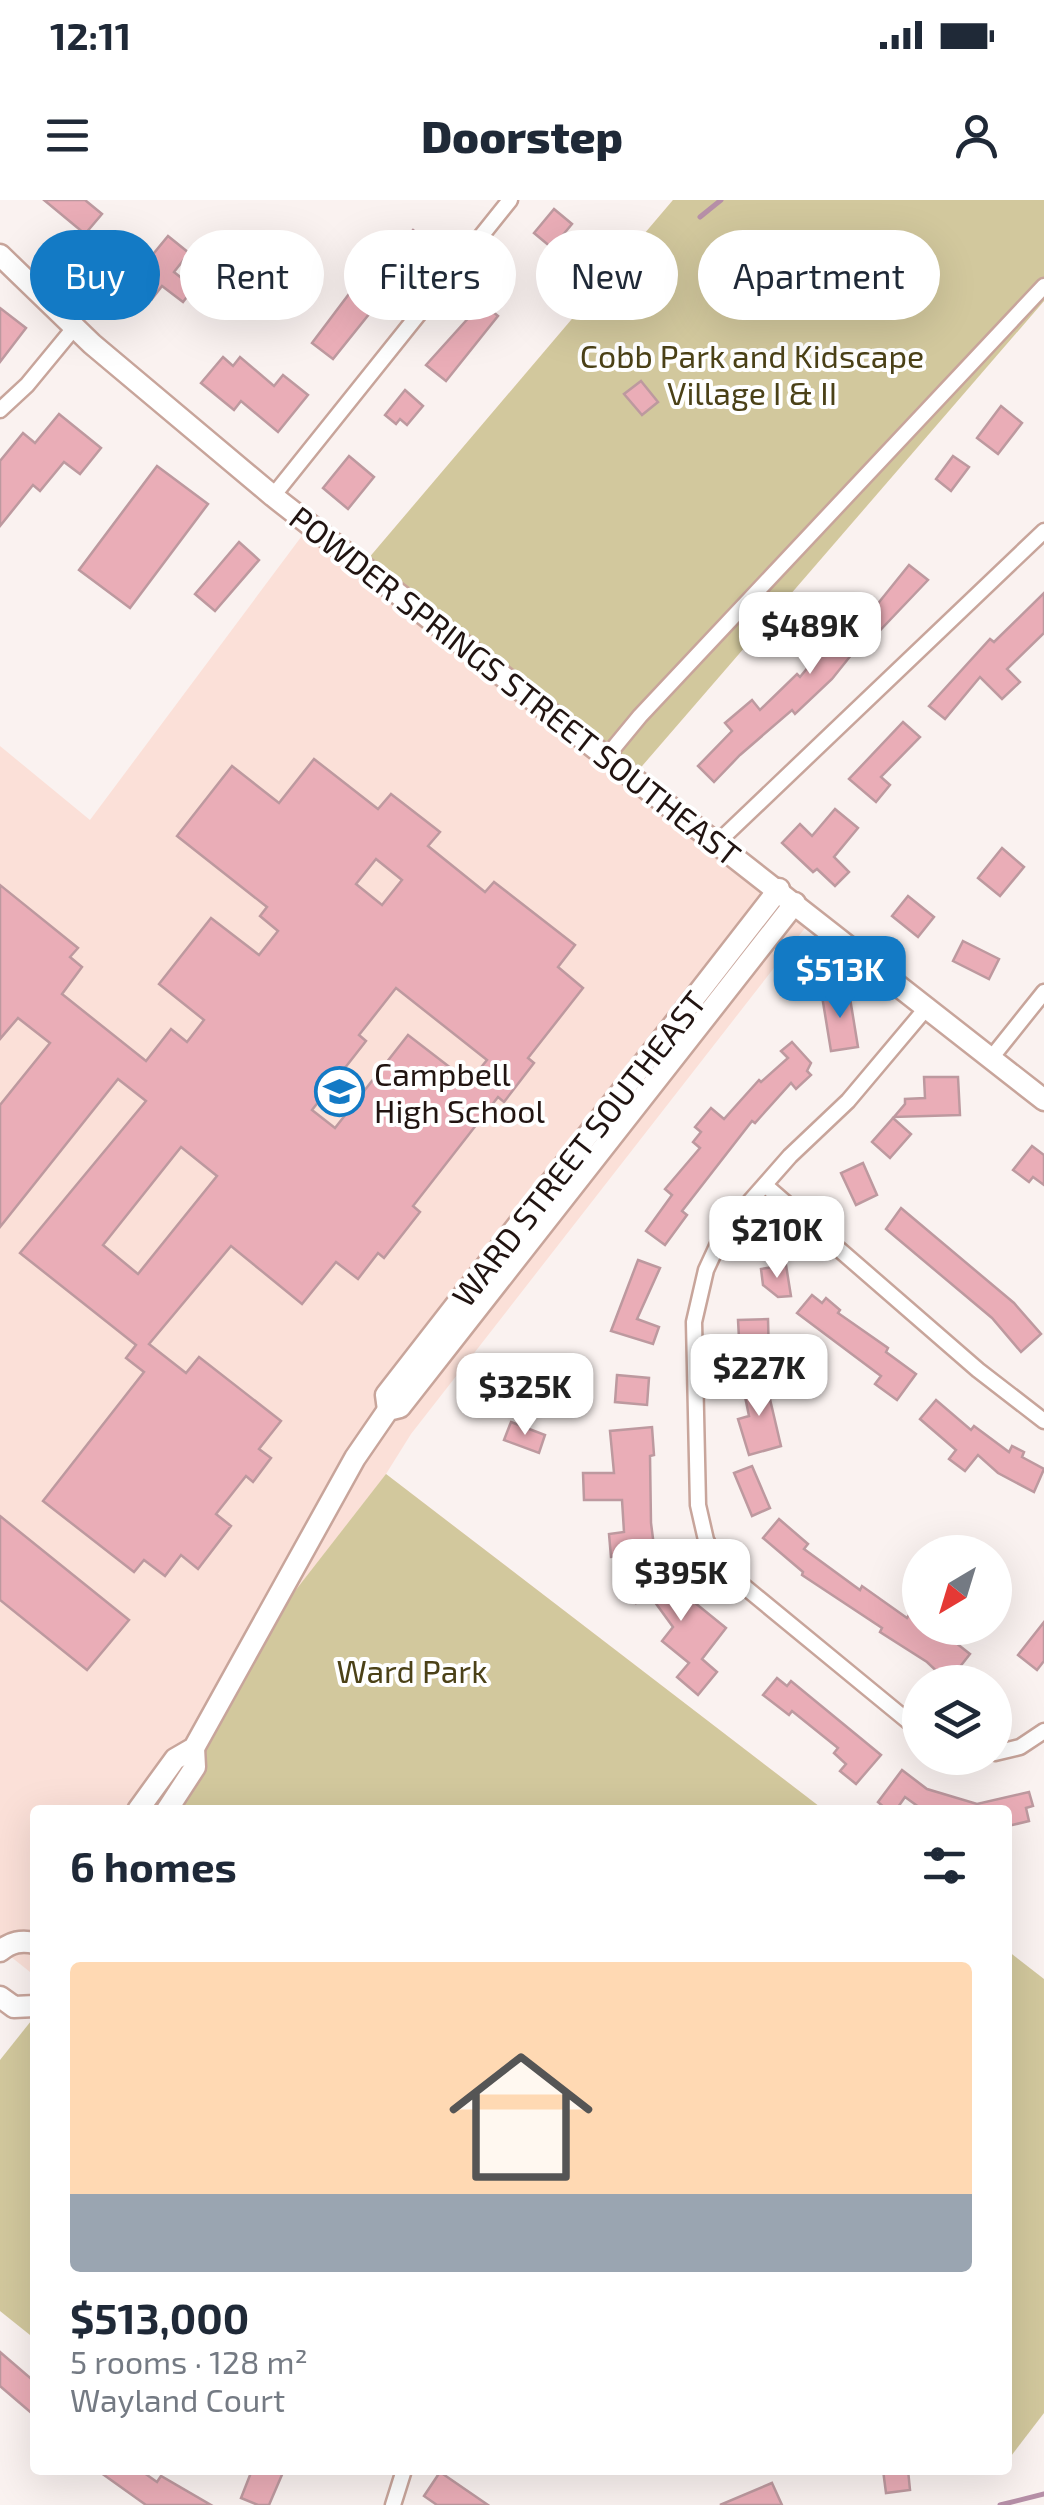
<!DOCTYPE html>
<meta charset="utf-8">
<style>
body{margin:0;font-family:"Exo 2",sans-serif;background:#f2f2f3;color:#1f2937;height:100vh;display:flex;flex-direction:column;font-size:38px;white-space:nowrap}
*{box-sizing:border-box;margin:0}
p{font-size:32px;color:#747a83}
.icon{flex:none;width:55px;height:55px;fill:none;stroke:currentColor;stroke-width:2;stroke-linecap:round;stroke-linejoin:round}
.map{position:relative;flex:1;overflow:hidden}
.sheet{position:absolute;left:30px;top:1605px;width:982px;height:670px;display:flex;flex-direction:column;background:#fff;border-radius:10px;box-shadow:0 10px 40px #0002}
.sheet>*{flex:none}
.banner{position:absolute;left:30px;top:30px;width:985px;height:90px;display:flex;gap:20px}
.needle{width:65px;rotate:218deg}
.fabs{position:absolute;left:902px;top:1335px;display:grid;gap:20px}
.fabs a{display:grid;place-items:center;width:110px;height:110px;border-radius:50%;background:#fff;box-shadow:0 10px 40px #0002;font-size:50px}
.price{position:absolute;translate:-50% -85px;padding:0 22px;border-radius:20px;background:#fff;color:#222;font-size:32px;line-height:65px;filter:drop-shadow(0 2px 5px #0008)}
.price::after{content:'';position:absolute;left:50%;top:60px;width:30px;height:22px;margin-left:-15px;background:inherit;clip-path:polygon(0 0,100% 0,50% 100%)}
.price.current{background:#137ac5;color:#fff}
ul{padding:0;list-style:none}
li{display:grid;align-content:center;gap:20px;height:530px;padding:0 40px}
li span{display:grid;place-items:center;height:310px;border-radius:10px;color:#555}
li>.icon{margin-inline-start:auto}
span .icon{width:180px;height:180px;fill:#fffc;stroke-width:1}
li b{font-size:42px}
h2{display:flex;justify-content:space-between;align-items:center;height:120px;padding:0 40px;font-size:42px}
.chip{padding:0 35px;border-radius:45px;background:#fff;box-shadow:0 10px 40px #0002;font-size:35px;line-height:90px}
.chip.current{background:#137ac5;color:#fff}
.status{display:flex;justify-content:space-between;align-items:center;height:70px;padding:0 50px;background:#fff;direction:ltr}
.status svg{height:28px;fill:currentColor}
header{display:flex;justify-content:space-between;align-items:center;height:130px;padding:0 40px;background:#fff;font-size:45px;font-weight:800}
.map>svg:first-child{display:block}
.built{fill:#fbe0d8}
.green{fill:#d2c89d}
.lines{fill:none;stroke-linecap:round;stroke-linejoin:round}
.stream{stroke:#b68fa7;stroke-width:5}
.building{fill:#eaadb7;stroke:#bd999f;stroke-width:2.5;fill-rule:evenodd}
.street-casing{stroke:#c8a59b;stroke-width:19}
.secondary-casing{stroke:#c8a59b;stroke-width:25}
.street{stroke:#fff;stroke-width:14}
.secondary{stroke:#fff;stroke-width:20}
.labels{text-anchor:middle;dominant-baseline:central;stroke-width:8;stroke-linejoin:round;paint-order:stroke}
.park-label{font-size:32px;fill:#4b4117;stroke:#fff}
.street-label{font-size:32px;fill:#211411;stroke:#fff}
.poi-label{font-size:32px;fill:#211411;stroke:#fff;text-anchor:start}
</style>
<div class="status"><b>12:11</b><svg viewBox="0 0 49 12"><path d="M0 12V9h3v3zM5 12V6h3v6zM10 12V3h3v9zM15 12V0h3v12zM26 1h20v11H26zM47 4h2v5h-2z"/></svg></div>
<header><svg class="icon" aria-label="menu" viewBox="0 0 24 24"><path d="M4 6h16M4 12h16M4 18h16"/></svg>Doorstep<svg class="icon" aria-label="person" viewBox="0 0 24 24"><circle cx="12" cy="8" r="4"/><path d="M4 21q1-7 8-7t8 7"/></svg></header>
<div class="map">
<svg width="1044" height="2305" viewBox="0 0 1044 2305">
<rect width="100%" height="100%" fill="#faf2f0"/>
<path class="built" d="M673,0H1044V101L636,573L816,714L411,1234L386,1274L824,1610H35V1776L0,1748V546L90,620L310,325L363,365Z"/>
<g class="green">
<path d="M673,0H1044V101L636,573L362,366Z"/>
<path d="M386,1274L824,1610H154L243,1458Z"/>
<path d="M1008,1751L1044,1779V2213L1008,2260Z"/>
<path d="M35,1816V2139L0,2111V1860Z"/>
</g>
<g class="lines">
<g class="stream">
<path d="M700,17L721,0"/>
<path d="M1000,2305L1044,2294"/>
</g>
</g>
<g class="building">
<path d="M44,0H85L102,14L85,34Z"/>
<path d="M554,9L572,24L552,48L534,33Z"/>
<path d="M413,30L427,42L333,159L312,143L364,74L372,80Z"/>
<path d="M168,36L189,53L174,72L194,88L183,102L162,86L152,99L131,81Z"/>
<path d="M482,103L498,116L446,181L426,165Z"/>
<path d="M0,108L26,128L0,162Z"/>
<path d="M223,157L233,166L240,157L274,186L283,175L308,195L278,232L241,201L234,210L201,183Z"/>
<path d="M641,181L658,202L642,215L624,194Z"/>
<path d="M405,190L423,206L407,225L400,219L396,224L385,215Z"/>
<path d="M1001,206L1022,223L998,254L977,238Z"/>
<path d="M59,214L101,248L80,274L64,262L40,291L33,285L0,326V261L23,233L35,243Z"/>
<path d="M349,256L374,277L348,309L323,288Z"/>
<path d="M953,256L969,267L951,291L936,279Z"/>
<path d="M157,266L208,304L130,408L79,370Z"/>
<path d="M239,342L259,360L215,411L195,394Z"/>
<path d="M909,365L928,380L868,443L864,439L832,479L795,514L792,510L740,555L714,582L698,566L732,531L725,523L752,500L760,510L797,474L800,477L832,438L836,441L872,402L876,406Z"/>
<path d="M1044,393V433L1007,469L1020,482L1002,499L980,477L945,519L929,506L990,439L994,442Z"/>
<path d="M903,522L920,537L881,577L890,585L876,602L849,579Z"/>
<path d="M314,559L378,609L391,594L440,632L428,646L485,692L494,682L575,745L558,767L583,788L528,858L534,863L504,902L498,897L413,1006L420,1012L384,1058L378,1053L358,1079L336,1062L302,1104L231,1046L149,1144L186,1173L199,1157L281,1221L259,1249L271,1258L253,1282L246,1276L216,1314L231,1326L198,1369L181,1355L165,1376L144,1360L134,1372L43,1301L144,1172L126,1158L136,1145L20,1053L146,901L118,879L0,1027V905L50,843L18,818L0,839V685L78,748L70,757L82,767L62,794L146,861L171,829L187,842L204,820L159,784L211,718L259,755L278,731L260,716L267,707L177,636L232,566L279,603ZM376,659L402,680L382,705L356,684ZM396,788L487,860L469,882L408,835L335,928L312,910L366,841L359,835ZM181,947L217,976L138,1074L103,1045Z"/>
<path d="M835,609L858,628L834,657L849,672L835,686L817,669L813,672L782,643L800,624L812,636Z"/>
<path d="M1002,648L1024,667L1000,696L978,678Z"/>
<path d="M908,696L934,717L918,737L892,716Z"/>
<path d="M963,741L999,759L989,779L953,761Z"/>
<path d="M797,754L820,770L803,793L780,776Z"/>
<path d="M849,792L858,847L831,851L822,796Z"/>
<path d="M792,842L811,863L807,871L811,875L796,889L791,883L755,923L752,921L682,1011L687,1015L665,1045L646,1031L672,995L665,989L700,948L693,942L701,932L695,927L711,908L724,919L759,880L761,882L788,858L781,851Z"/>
<path d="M924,877H958L960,915L894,917L905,904V899L925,898Z"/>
<path d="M893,918L911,934L890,958L872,942Z"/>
<path d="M1032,946L1044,955V985L1033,977L1029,982L1013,970Z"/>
<path d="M863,963L877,995L856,1005L841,973Z"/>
<path d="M901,1008L1014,1103L1041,1134L1021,1152L992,1118L886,1029Z"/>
<path d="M638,1060L660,1068L637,1119L659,1127L653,1144L611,1131Z"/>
<path d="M786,1065L791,1096L778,1097L763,1085L761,1069Z"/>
<path d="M812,1095L822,1103L826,1098L840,1110L838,1113L888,1148L886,1152L916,1174L897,1200L875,1184L881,1176L797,1113Z"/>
<path d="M768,1119L769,1157H740L738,1120Z"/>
<path d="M617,1175L649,1178L647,1205L615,1202Z"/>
<path d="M765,1178L781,1246L749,1255L738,1219L749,1216L742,1182Z"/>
<path d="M936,1200L971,1230L974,1226L1009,1252L1012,1246L1024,1252L1022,1257L1044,1269L1034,1292L998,1273L978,1255L965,1271L949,1259L956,1250L920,1219Z"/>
<path d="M511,1222L545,1235L539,1253L504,1240Z"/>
<path d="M652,1227L654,1255L650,1256L651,1323L655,1354L611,1357L609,1334L624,1332L622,1300H584L583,1273H614L610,1231Z"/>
<path d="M752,1266L770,1308L752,1316L734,1273Z"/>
<path d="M0,1316L129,1420L87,1470L0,1400Z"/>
<path d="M779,1319L808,1344L804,1349L860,1390L862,1386L907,1418L920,1398V1428H937L970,1454L948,1482L927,1462L880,1432L882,1428L802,1375L803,1372L763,1338Z"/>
<path d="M658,1361L679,1390L726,1428L702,1459L717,1472L698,1495L677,1477L689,1463L662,1441L673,1427L649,1394L636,1403L623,1386Z"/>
<path d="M1044,1422V1461L1037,1470L1018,1455Z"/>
<path d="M777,1478L787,1486L791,1481L881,1555L856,1584L840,1571L846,1564L834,1553L838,1548L792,1511L789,1515L763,1495Z"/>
<path d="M902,1570L927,1589L977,1604L1029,1592L1033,1606L1026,1608L1029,1621L1008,1626V1610H923L905,1597L896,1610H887L878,1602Z"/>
<path d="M0,2152L35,2182V2216L0,2186Z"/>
<path d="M97,2270H140L157,2282L161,2276L211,2305H146Z"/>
<path d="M252,2270H284L269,2305H258L241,2298Z"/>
<path d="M883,2270H908L910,2290L886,2293Z"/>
<path d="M440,2272L488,2305H437L424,2296Z"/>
<path d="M772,2283L782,2305H720Z"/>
</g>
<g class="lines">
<defs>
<g id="street">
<path d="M0,210L27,185L74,128"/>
<path d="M273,296L510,0"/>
<path d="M607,556L640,516L1044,86"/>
<path d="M718,642L1044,331"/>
<path d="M992,857L1044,792"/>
<path d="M765,985L978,1170L1044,1221"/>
<path d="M920,1531L740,1383L713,1353L706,1340L698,1305L694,1122L706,1070L718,1044L738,1015L790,956L848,901L928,806"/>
<path d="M995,1553L1020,1547L1044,1531"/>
<path d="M393,2305L404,2270"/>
</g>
<g id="secondary">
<path d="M0,55L92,144L273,296L1044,900"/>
<path d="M388,1210L386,1195L779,689"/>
<path d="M138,1610L175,1559L194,1548L355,1258L388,1210L400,1207L795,703"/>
<path d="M167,1610L195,1567L194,1548"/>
<path d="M0,1751C11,1742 21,1740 35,1743"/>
<path d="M0,1797L14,1807L35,1806"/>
</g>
</defs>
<use href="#street" class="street-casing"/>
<use href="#secondary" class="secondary-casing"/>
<use href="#street" class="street"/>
<use href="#secondary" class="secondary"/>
</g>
<defs>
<symbol id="school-ring" viewBox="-11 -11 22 22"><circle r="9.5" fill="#fff" stroke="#137ac5" stroke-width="1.5"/><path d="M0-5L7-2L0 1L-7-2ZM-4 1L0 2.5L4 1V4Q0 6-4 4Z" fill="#137ac5"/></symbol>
</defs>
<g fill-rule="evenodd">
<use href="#school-ring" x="312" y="864" width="55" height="55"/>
</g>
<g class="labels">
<g class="park-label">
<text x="752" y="155">Cobb Park and Kidscape<tspan x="752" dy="37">Village I &amp; II</tspan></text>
<text x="412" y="1470">Ward Park</text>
</g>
<g class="street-label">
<text transform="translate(516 485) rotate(38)">POWDER SPRINGS STREET SOUTHEAST</text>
<text transform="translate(578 948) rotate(-52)">WARD STREET SOUTHEAST</text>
</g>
<g class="poi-label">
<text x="374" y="873">Campbell<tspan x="374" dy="37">High School</tspan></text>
</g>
</g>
</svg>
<div class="fabs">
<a><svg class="needle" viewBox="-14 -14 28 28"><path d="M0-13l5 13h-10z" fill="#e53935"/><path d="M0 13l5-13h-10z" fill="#747a83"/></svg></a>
<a><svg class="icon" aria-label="layers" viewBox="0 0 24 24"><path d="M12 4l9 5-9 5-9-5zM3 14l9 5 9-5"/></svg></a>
</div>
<b class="price" style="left:810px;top:477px">$489K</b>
<b class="price current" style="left:840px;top:821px">$513K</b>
<b class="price" style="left:777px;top:1081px">$210K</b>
<b class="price" style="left:759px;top:1219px">$227K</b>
<b class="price" style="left:525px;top:1238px">$325K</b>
<b class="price" style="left:681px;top:1424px">$395K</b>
<div class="banner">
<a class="chip current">Buy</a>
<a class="chip">Rent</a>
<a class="chip">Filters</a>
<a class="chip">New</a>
<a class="chip">Apartment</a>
</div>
<section class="sheet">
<h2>6 homes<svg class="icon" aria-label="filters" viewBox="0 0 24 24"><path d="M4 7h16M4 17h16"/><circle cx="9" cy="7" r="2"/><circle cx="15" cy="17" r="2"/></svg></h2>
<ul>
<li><span style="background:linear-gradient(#ffd9b3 75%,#9aa5b1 0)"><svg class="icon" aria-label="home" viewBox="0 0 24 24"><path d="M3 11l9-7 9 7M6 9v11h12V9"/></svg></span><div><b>$513,000</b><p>5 rooms · 128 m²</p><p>Wayland Court</p></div></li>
</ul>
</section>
</div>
